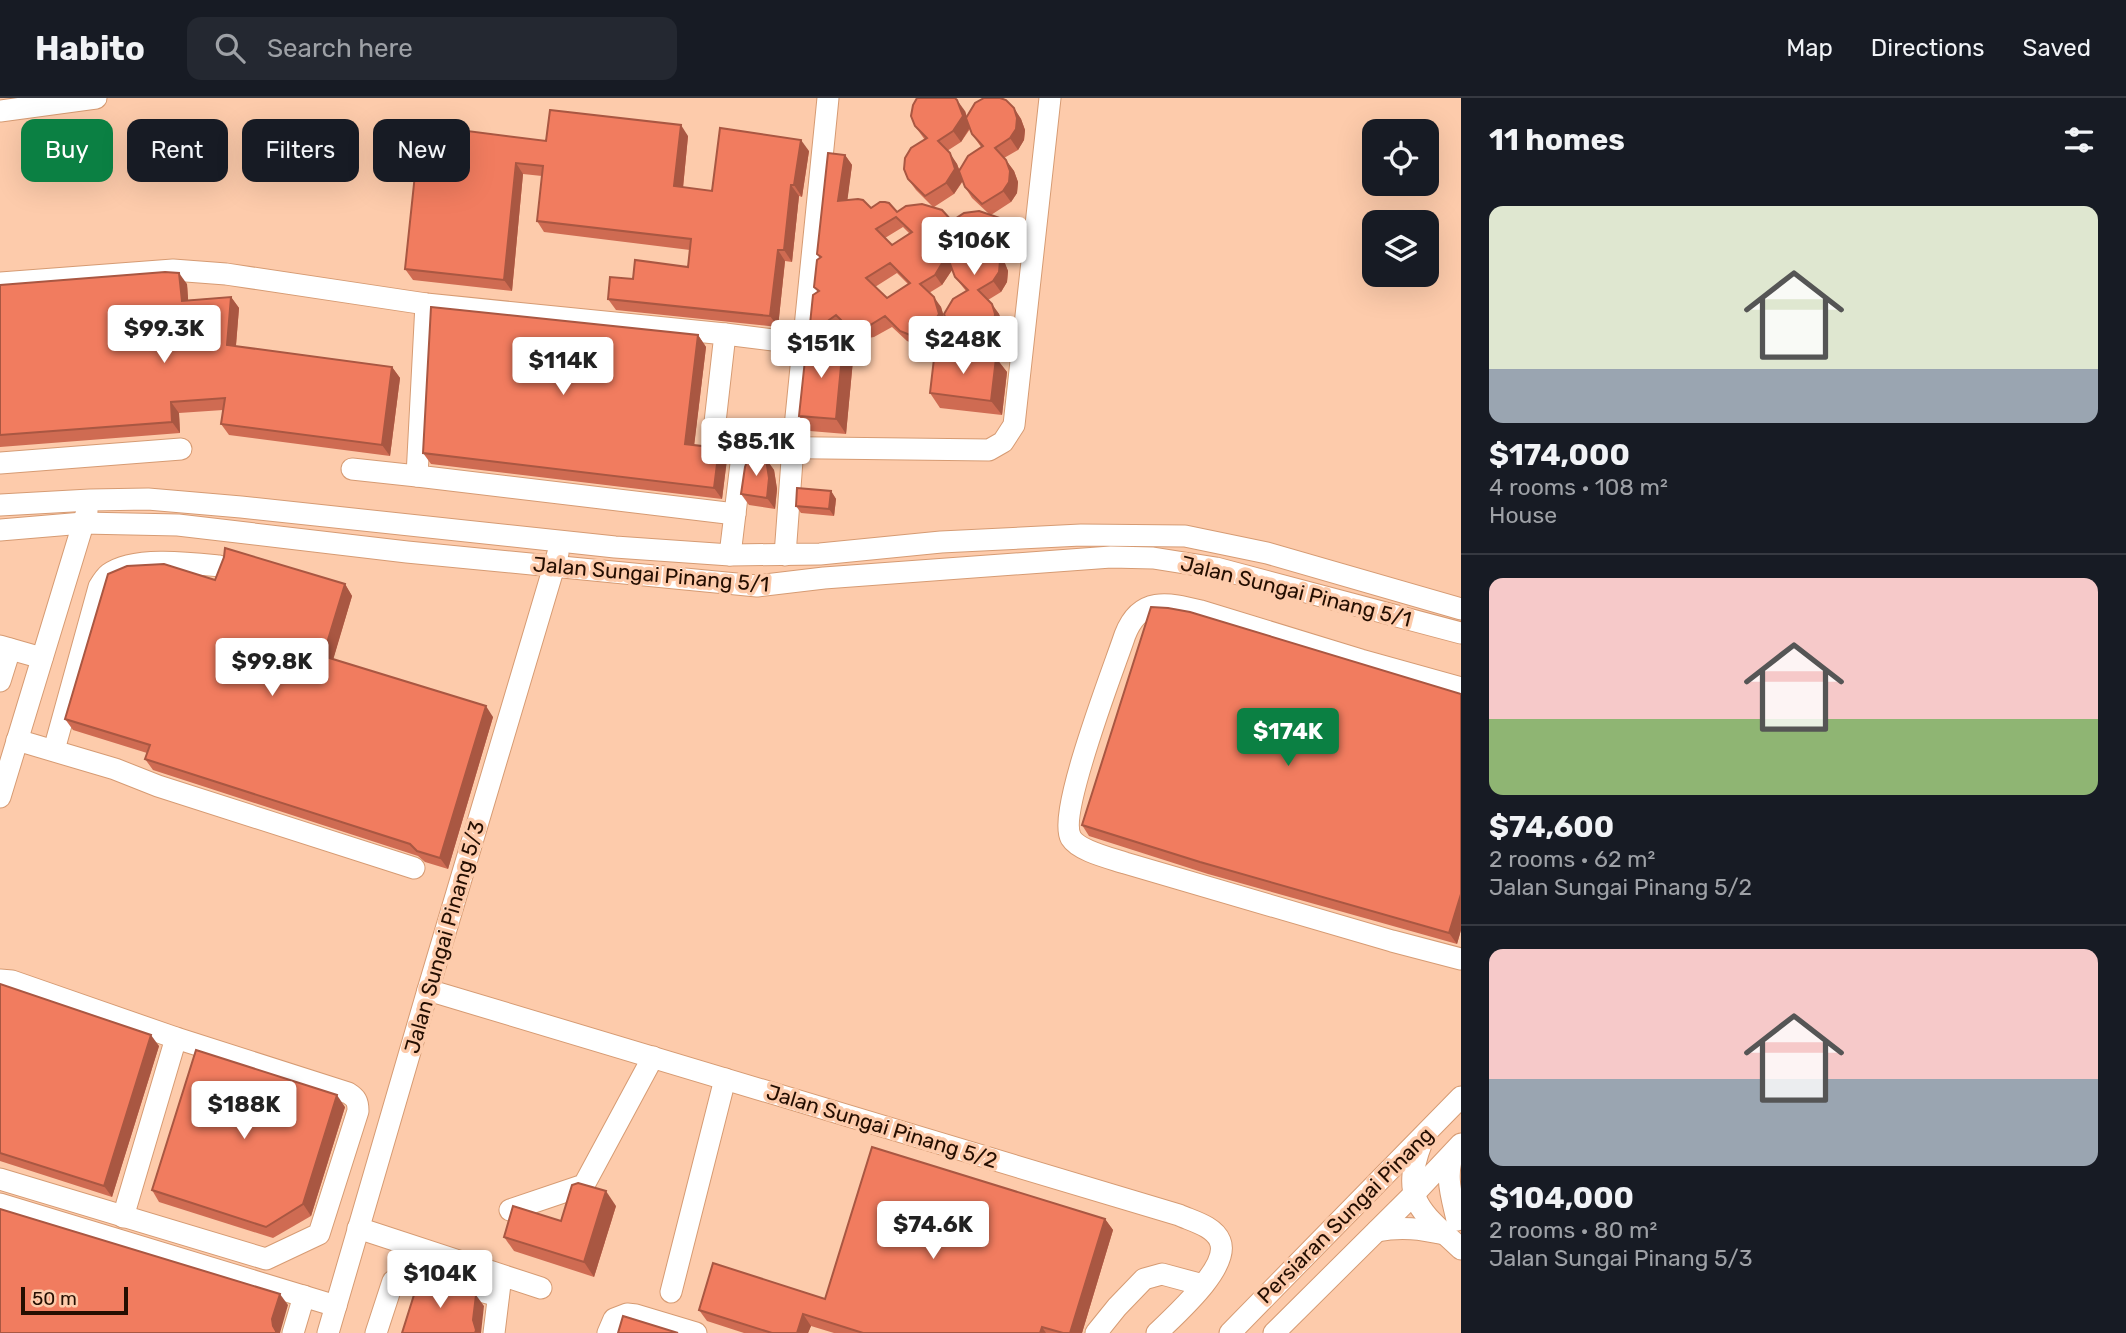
<!DOCTYPE html>
<meta charset="utf-8">
<style>
body{margin:0;font-family:Rubik,sans-serif;background:#242831;color:#f1f3f6;height:100vh;display:flex;flex-direction:column;font-size:26px;white-space:nowrap}
*{box-sizing:border-box;margin:0}
p{font-size:23px;color:#9ea1a6}
.icon{flex:none;width:38px;height:38px;fill:none;stroke:currentColor;stroke-width:2;stroke-linecap:round;stroke-linejoin:round}
.map{position:relative;flex:1;overflow:hidden}
.side{display:flex;flex-direction:column;background:#171b24;width:665px}
.side>*{flex:none}
.top-card{position:absolute;left:21px;top:21px;width:665px;height:63px;display:flex;gap:14px}
.buttons{position:absolute;left:1362px;top:21px;display:grid;gap:14px}
.buttons a{display:grid;place-items:center;width:77px;height:77px;border-radius:14px;background:#171b24;box-shadow:0 7px 28px #0002;font-size:35px}
.scale{position:absolute;left:21px;bottom:18px;width:107px;box-sizing:border-box;padding-left:7px;border:4px solid #240e01;border-top:0;font-size:19px;line-height:24px;white-space:nowrap;color:#240e01;-webkit-text-stroke:5px #fdcbab;paint-order:stroke}
.price{position:absolute;translate:-50% -60px;padding:0 16px;border-radius:7px;background:#fff;color:#222;font-size:23px;line-height:46px;filter:drop-shadow(0 2px 4px #0008)}
.price::after{content:'';position:absolute;left:50%;top:42px;width:21px;height:16px;margin-left:-10px;background:inherit;clip-path:polygon(0 0,100% 0,50% 100%)}
.price.current{background:#0b8043;color:#fff}
ul{padding:0;list-style:none}
li{display:grid;align-content:center;gap:14px;height:371px;padding:0 28px}
li+li{border-top:2px solid #363941}
li span{display:grid;place-items:center;height:217px;border-radius:14px;color:#555}
li>.icon{margin-inline-start:auto}
span .icon{width:126px;height:126px;fill:#fffc;stroke-width:1}
li b{font-size:30px}
h2{display:flex;justify-content:space-between;align-items:center;height:84px;padding:0 28px;font-size:30px}
.chip{padding:0 24px;border-radius:14px;background:#171b24;box-shadow:0 7px 28px #0002;font-size:24px;line-height:63px}
.chip.current{background:#0b8043;color:#fff}
header{display:flex;align-items:center;gap:42px;box-sizing:border-box;height:98px;padding:0 35px;background:#171b24;border-bottom:2px solid #363941}
header strong{font-size:33px}
nav{display:flex;gap:38px;margin-inline-start:auto;font-size:24px}
.search{width:490px;height:63px;background:#242831;display:flex;align-items:center;gap:18px;box-sizing:border-box;padding:0 24px;border-radius:14px;color:#9ea1a6;font-size:26px}
main{display:flex;flex:1;min-height:0}
.map>svg:first-child{display:block}
.lines{fill:none;stroke-linecap:round;stroke-linejoin:round}
.minor-casing{stroke:#d69b73;stroke-width:23}
.minor{stroke:#fff;stroke-width:21}
.wall{fill:#cf6b52;fill-rule:evenodd}
.shaded-wall{fill:#a95742}
.building{fill:#f17c5f;stroke:#a95742;stroke-width:2;fill-rule:evenodd}
.labels{text-anchor:middle;dominant-baseline:central;stroke-width:7;stroke-linejoin:round;paint-order:stroke}
.street-label{font-size:21px;fill:#240e01;stroke:#fdcbab}
</style>
<header>
<strong>Habito</strong>
<div class="search"><svg class="icon" aria-label="search" viewBox="0 0 24 24"><circle cx="10" cy="10" r="6"/><path d="M15 15l6 6"/></svg>Search here</div>
<nav><a>Map</a><a>Directions</a><a>Saved</a></nav>
</header>
<main>
<div class="map">
<svg width="1461" height="1235" viewBox="0 0 1461 1235">
<rect width="100%" height="100%" fill="#fdcbab"/>
<g class="lines">
<defs>
<g id="minor">
<path d="M0,13L96,0"/>
<path d="M0,185L173,172L226,176L426,206L725,236L714,333C718,347 730,347 743,349L989,352L1003,344L1014,327L1050,0"/>
<path d="M426,206L417,378L735,416"/>
<path d="M725,236L805,246"/>
<path d="M0,365L181,351"/>
<path d="M352,371L417,378"/>
<path d="M0,407L90,402L148,401L241,409L615,449L730,457L820,456L941,444L1081,437L1185,438L1267,455L1461,511"/>
<path d="M0,432L83,425L178,427L407,454L757,488L824,480L1111,459L1153,460L1216,470L1461,535"/>
<path d="M730,457L743,349"/>
<path d="M785,457L793,349L828,0"/>
<path d="M0,548L42,560"/>
<path d="M0,583L10,551"/>
<path d="M1461,590L1361,562L1201,513C1168,505 1140,498 1125,537C1114,570 1057,715 1071,740C1079,753 1110,760 1125,765L1392,843L1461,861"/>
<path d="M17,642L115,671L158,688L414,770"/>
<path d="M54,652L99,489C102,484 105,479 109,476C133,458 191,465 219,468"/>
<path d="M0,699L87,413"/>
<path d="M0,882L12,883L176,940L348,995C356,1000 358,1003 358,1013L319,1136L266,1161L0,1081"/>
<path d="M428,892L1179,1117C1192,1123 1214,1128 1220,1143C1231,1169 1174,1218 1157,1235"/>
<path d="M1422,1044C1399,1102 1421,1113 1461,1151"/>
<path d="M1454,1054C1444,1077 1452,1099 1457,1122"/>
<path d="M0,1106L336,1208"/>
<path d="M510,1112L584,1087L653,959"/>
<path d="M123,1119L176,940"/>
<path d="M358,1130L541,1190"/>
<path d="M1377,1133C1402,1128 1421,1131 1445,1136"/>
<path d="M671,1194L725,981"/>
<path d="M293,1235L304,1198"/>
<path d="M328,1235L428,892L558,455"/>
<path d="M376,1235L393,1183L407,1175L429,1179L498,1198"/>
<path d="M494,1235L500,1186"/>
<path d="M608,1235L614,1221L627,1216L636,1217L696,1235"/>
<path d="M1096,1235L1117,1209L1144,1181L1162,1176L1203,1187"/>
<path d="M1230,1235L1461,999"/>
<path d="M1274,1235L1413,1097L1461,1046"/>
</g>
</defs>
<use href="#minor" class="minor-casing"/>
<use href="#minor" class="minor"/>
</g>
<g class="wall">
<path d="M1014,10L1021,21L1025,32L1024,42L1018,52L1004,60L1014,73L1018,84L1017,95L1011,104L991,117L1012,138L1009,147L998,154L1004,163L1008,173L1007,184L1001,194L988,202L999,216L1003,227L1001,238L996,247L979,257L996,260L1007,274L1002,317L940,310L930,295L971,256L957,243L950,232L966,193L955,179L967,142L959,131L989,116L972,100L965,89L963,83L954,96L934,109L952,123L959,133L939,146L946,156L952,172L942,187L929,195L941,209L946,226L937,240L928,246L917,247L907,243L892,229L874,239L863,241L853,237L843,228L829,237L818,236L810,226L818,194L814,189L820,160L817,156L845,57L852,67L847,102L871,110L897,114L933,109L916,92L908,81L925,42L915,28L965,13L967,19ZM970,31L972,36L981,49L959,71L957,66L947,53L961,44ZM903,129L910,136L892,147L885,140ZM897,175L908,186L887,200L875,189Z"/>
<path d="M688,38L683,89L712,93L809,53L802,99L799,98L792,164L785,163L778,229L616,212L608,201L633,181L688,169L690,152L544,134L537,123L542,78L523,76L512,193L413,182L405,171L455,71L546,43Z"/>
<path d="M187,186L188,202L231,199L239,210L236,248L392,269L400,280L390,358L229,337L221,326L223,312L179,315L180,335L0,349V187Z"/>
<path d="M698,237L706,249L694,347L727,361L722,401L431,366L423,355Z"/>
<path d="M853,262L846,336L810,333L799,318Z"/>
<path d="M766,361L774,372L777,391L775,411L749,407L741,396Z"/>
<path d="M831,393L836,401L834,418L801,415L796,408Z"/>
<path d="M215,482L345,486L352,498L333,561L493,619L448,771L425,764L418,758L153,672L145,661L147,655L73,632L65,621Z"/>
<path d="M1461,596V832L1457,846L1208,776L1089,738L1082,727Z"/>
<path d="M0,886L159,948L112,1099L0,1063Z"/>
<path d="M345,1009L311,1118L273,1140L159,1104L152,1092Z"/>
<path d="M616,1108L594,1179L514,1153L504,1139Z"/>
<path d="M1105,1121L1113,1132L1082,1235H834L811,1228L808,1235H744L707,1223L699,1212L825,1201Z"/>
</g>
<g class="shaded-wall">
<path d="M957,2L965,13L970,29L961,44L953,33Z"/>
<path d="M1014,10L1021,21L1025,32L1024,42L1018,52L1010,40Z"/>
<path d="M681,27L688,38L682,100L674,88Z"/>
<path d="M801,42L809,53L802,99L794,87Z"/>
<path d="M950,55L957,66L963,82L954,96L946,85Z"/>
<path d="M845,57L852,67L846,113L838,103Z"/>
<path d="M1006,62L1014,73L1018,84L1017,95L1011,104L1003,93Z"/>
<path d="M516,65L523,76L512,193L504,182Z"/>
<path d="M791,87L799,98L792,164L784,152Z"/>
<path d="M1000,120L1012,138L1009,147L1001,136Z"/>
<path d="M939,146L946,156L952,172L942,187L935,177Z"/>
<path d="M778,152L785,163L778,229L770,218Z"/>
<path d="M997,153L1004,163L1008,173L1007,184L1001,194L993,183Z"/>
<path d="M179,175L187,186L189,214L182,203Z"/>
<path d="M231,199L239,210L235,258L227,247Z"/>
<path d="M934,199L941,209L946,226L937,240L930,230Z"/>
<path d="M992,206L999,216L1003,227L1001,238L996,247L988,236Z"/>
<path d="M698,237L706,249L693,357L685,346Z"/>
<path d="M843,247L853,262L846,336L836,321Z"/>
<path d="M996,260L1007,274L1002,317L991,303Z"/>
<path d="M392,269L400,280L390,358L382,347Z"/>
<path d="M171,304L179,315L180,335L172,324Z"/>
<path d="M719,350L727,361L722,401L714,390Z"/>
<path d="M766,361L774,372L777,391L775,411L767,400Z"/>
<path d="M831,393L836,401L834,418L829,411Z"/>
<path d="M345,486L352,498L331,569L323,558Z"/>
<path d="M486,608L493,619L448,771L440,760Z"/>
<path d="M1461,796V832L1457,846L1449,835Z"/>
<path d="M151,937L159,948L112,1099L104,1088Z"/>
<path d="M337,997L345,1009L311,1118L303,1106Z"/>
<path d="M606,1093L616,1108L594,1179L584,1164Z"/>
<path d="M1105,1121L1113,1132L1082,1235H1070Z"/>
<path d="M280,1196L288,1207L280,1235H276L273,1228L272,1221Z"/>
<path d="M476,1197L484,1208L481,1235H475L473,1222Z"/>
<path d="M803,1216L811,1228L808,1235H797Z"/>
<path d="M1042,1229L1046,1235H1040Z"/>
</g>
<g class="building">
<path d="M917,0H955L957,2L963,18L953,33L938,43L950,55L955,71L946,85L925,98L908,81L904,71L905,60L911,50L927,40L915,28L911,18L913,7Z"/>
<path d="M984,0H1000L1006,2L1014,10L1017,20L1016,31L1010,40L995,50L1006,62L1010,73L1009,84L1003,93L982,106L965,89L959,73L968,58L983,48L972,36L966,20L975,5Z"/>
<path d="M550,12L681,27L674,88L712,93L720,30L801,42L794,87H791L784,152H778L770,218L608,201L610,179L633,181L635,162L688,169L691,141L537,123L543,68L516,65L504,182L405,171L416,67L455,71L460,32L546,43Z"/>
<path d="M828,55L845,57L838,103L858,101L863,102L871,110L880,104H885L889,105L897,114L906,108L922,106L942,112L952,123L930,137L939,146L944,162L935,177L920,186L934,199L939,216L930,230L921,236L910,237L900,233L885,218L867,229L856,231L846,227L836,217L822,227L810,226L813,197L819,193L814,189L817,162L821,159L817,156ZM896,119L912,134L892,147L876,131ZM890,165L910,185L887,200L866,180Z"/>
<path d="M979,113L1000,120L1004,127L1001,136L989,144L997,153L1000,163L999,174L993,183L978,192L992,206L995,216L994,227L988,236L967,249L950,232L944,216L953,201L968,192L955,179L949,163L958,148L969,141L959,131L955,121L964,115Z"/>
<path d="M165,174L179,175L182,203L231,199L227,247L392,269L382,347L221,326L225,300L171,304L172,324L0,337V187Z"/>
<path d="M431,209L698,237L685,346L719,350L714,390L423,355Z"/>
<path d="M807,243L843,247L836,321L799,318Z"/>
<path d="M935,252L996,260L991,303L930,295Z"/>
<path d="M749,358L766,361L769,380L767,400L741,396L745,369Z"/>
<path d="M797,390L831,393L829,411L796,408Z"/>
<path d="M225,450L345,486L323,558L486,608L440,760L417,753L410,746L145,661L150,647L65,621L108,476L127,468L164,466L215,482L224,459Z"/>
<path d="M1151,509L1168,510L1190,514L1461,596V796L1449,835L1200,764L1082,727Z"/>
<path d="M0,886L151,937L104,1088L0,1055Z"/>
<path d="M196,952L337,997L303,1106L266,1129L152,1092Z"/>
<path d="M872,1049L1105,1121L1070,1235H1063L1042,1229L1040,1235H863L803,1216L797,1235H772L699,1212L713,1165L825,1201Z"/>
<path d="M578,1085L606,1093L584,1164L504,1139L513,1108L561,1123L572,1087Z"/>
<path d="M0,1111L280,1196L272,1221L273,1228L276,1233V1235H0Z"/>
<path d="M419,1181L476,1197L473,1222L476,1232L475,1235H402Z"/>
<path d="M623,1218L678,1235H618Z"/>
</g>
<g class="labels">
<g class="street-label">
<text transform="translate(651 476) rotate(5)">Jalan Sungai Pinang 5/1</text>
<text transform="translate(1296 493) rotate(14)">Jalan Sungai Pinang 5/1</text>
<text transform="translate(444 839) rotate(-74)">Jalan Sungai Pinang 5/3</text>
<text transform="translate(882 1028) rotate(17)">Jalan Sungai Pinang 5/2</text>
<text transform="translate(1345 1117) rotate(-45)">Persiaran Sungai Pinang</text>
</g>
</g>
</svg>
<div class="buttons">
<a><svg class="icon" aria-label="locate" viewBox="0 0 24 24"><circle cx="12" cy="12" r="6"/><path d="M12 2v4M12 18v4M2 12h4M18 12h4"/></svg></a>
<a><svg class="icon" aria-label="layers" viewBox="0 0 24 24"><path d="M12 4l9 5-9 5-9-5zM3 14l9 5 9-5"/></svg></a>
</div>
<div class="scale">50 m</div>
<b class="price" style="left:974px;top:179px">$106K</b>
<b class="price" style="left:164px;top:267px">$99.3K</b>
<b class="price" style="left:963px;top:278px">$248K</b>
<b class="price" style="left:821px;top:282px">$151K</b>
<b class="price" style="left:563px;top:299px">$114K</b>
<b class="price" style="left:756px;top:380px">$85.1K</b>
<b class="price" style="left:272px;top:600px">$99.8K</b>
<b class="price current" style="left:1288px;top:670px">$174K</b>
<b class="price" style="left:244px;top:1043px">$188K</b>
<b class="price" style="left:933px;top:1163px">$74.6K</b>
<b class="price" style="left:440px;top:1212px">$104K</b>
<div class="top-card">
<a class="chip current">Buy</a>
<a class="chip">Rent</a>
<a class="chip">Filters</a>
<a class="chip">New</a>
</div>
</div>
<section class="side">
<h2>11 homes<svg class="icon" aria-label="filters" viewBox="0 0 24 24"><path d="M4 7h16M4 17h16"/><circle cx="9" cy="7" r="2"/><circle cx="15" cy="17" r="2"/></svg></h2>
<ul>
<li><span style="background:linear-gradient(#dfe7d0 75%,#9aa5b1 0)"><svg class="icon" aria-label="home" viewBox="0 0 24 24"><path d="M3 11l9-7 9 7M6 9v11h12V9"/></svg></span><div><b>$174,000</b><p>4 rooms · 108 m²</p><p>House</p></div></li>
<li><span style="background:linear-gradient(#f6c9c9 65%,#8fb573 0)"><svg class="icon" aria-label="home" viewBox="0 0 24 24"><path d="M3 11l9-7 9 7M6 9v11h12V9"/></svg></span><div><b>$74,600</b><p>2 rooms · 62 m²</p><p>Jalan Sungai Pinang 5/2</p></div></li>
<li><span style="background:linear-gradient(#f6c9c9 60%,#9aa5b1 0)"><svg class="icon" aria-label="home" viewBox="0 0 24 24"><path d="M3 11l9-7 9 7M6 9v11h12V9"/></svg></span><div><b>$104,000</b><p>2 rooms · 80 m²</p><p>Jalan Sungai Pinang 5/3</p></div></li>
</ul>
</section>
</main>
